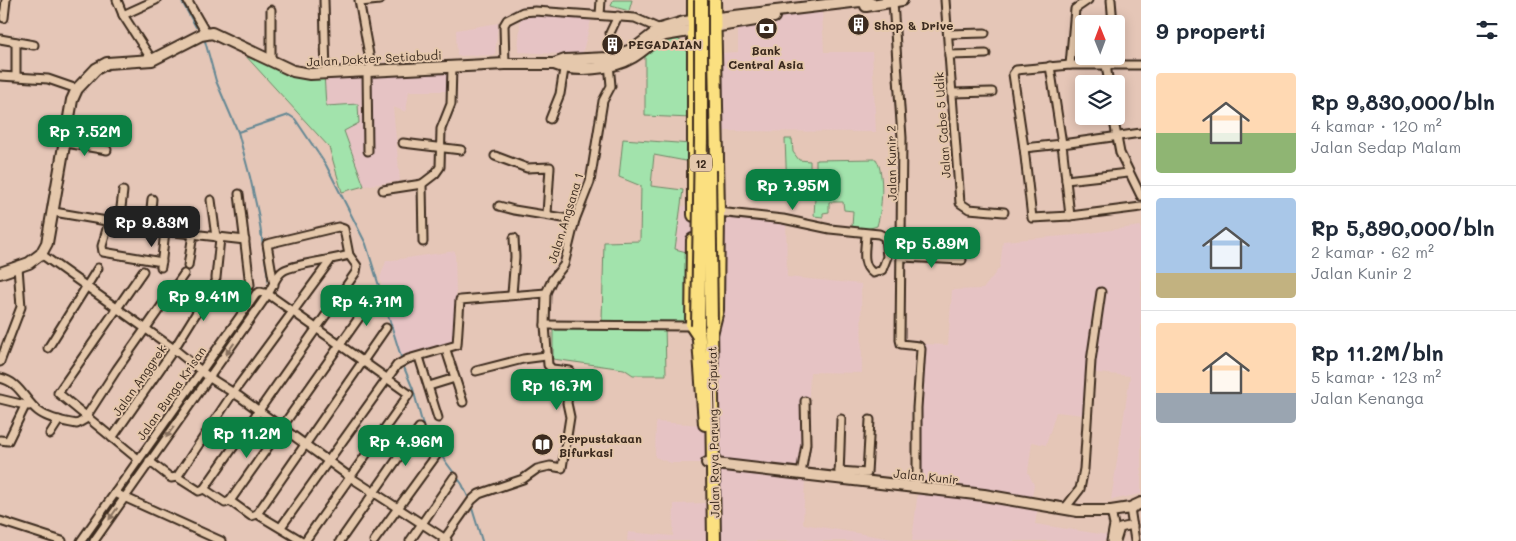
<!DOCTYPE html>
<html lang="id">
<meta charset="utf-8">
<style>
body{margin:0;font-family:Mali,sans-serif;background:#f2f2f3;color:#1f2937;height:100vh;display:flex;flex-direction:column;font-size:19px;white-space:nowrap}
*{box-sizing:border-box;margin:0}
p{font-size:16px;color:#747a83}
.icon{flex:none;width:28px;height:28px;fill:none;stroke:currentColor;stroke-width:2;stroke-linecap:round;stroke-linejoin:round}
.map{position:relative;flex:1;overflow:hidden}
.panel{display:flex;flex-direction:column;background:#fff;width:375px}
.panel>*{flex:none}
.needle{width:32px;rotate:359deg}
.fabs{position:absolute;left:1075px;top:15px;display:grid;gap:10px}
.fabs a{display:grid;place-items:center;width:50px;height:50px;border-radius:5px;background:#fff;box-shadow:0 2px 12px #0003;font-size:25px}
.price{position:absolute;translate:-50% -42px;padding:0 11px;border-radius:10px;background:#0b8043;color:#fff;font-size:16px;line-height:32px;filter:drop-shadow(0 1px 2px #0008)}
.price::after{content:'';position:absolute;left:50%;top:30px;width:15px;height:11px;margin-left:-8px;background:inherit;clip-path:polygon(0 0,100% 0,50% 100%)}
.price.active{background:#222;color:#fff}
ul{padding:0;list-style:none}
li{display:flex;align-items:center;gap:15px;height:125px;padding:0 15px}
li+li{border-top:1px solid #e0e1e3}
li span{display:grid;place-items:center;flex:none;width:140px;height:100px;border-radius:5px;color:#555}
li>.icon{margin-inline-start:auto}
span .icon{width:60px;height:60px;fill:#fffc;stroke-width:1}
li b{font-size:21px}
h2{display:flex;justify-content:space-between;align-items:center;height:60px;padding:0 15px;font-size:21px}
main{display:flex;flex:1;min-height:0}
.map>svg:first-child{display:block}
.built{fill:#e6c3c4}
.green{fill:#a2e3ac;stroke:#6e8665}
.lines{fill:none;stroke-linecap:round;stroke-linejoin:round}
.stream{stroke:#658894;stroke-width:2}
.street-casing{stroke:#3b2a1e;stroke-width:11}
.secondary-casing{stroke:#3b2a1e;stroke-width:14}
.highway-casing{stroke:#3b2a1e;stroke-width:16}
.street{stroke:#e5c8ac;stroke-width:7}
.secondary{stroke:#e5c8ac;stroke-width:10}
.highway{stroke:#fbe080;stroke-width:12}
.highway-bridge-casing{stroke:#3b2a1e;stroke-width:16;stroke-linecap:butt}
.highway-bridge{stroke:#fbe080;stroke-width:12}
.oneway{fill:#88715e}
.labels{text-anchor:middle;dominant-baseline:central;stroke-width:4;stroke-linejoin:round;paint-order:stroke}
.shield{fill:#e5c8ac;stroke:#6e5949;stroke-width:1}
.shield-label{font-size:11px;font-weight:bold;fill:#3b2a1e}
.poi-label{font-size:12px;font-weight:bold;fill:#3b2a1e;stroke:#e5c8ac;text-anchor:start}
.street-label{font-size:12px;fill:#3b2a1e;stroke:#e5c8ac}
</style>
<main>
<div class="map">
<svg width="1141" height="541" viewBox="0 0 1141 541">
<rect width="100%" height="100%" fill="#e5c6b7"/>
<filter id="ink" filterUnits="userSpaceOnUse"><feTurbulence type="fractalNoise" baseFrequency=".02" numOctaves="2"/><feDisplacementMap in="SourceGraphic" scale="10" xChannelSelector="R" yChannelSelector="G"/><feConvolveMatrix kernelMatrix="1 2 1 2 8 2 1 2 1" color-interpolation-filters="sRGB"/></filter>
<g filter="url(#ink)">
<g class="built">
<path d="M540,6L593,13L582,55L518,52L521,11Z"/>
<path d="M822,12L824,52H872L876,132L721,131V53L738,52V22Z"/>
<path d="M498,23L495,55L457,56L456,30Z"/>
<path d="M453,65L450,91H409L406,112L393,107L400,181L364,186L344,131L358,104L325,106L324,73Z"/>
<path d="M682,206L786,216L787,277L861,284L862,373L810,372L803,524L904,541H627L628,532L673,536L674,504L706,503L707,463H671L655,457L656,422L705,425L702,256L675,249Z"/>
<path d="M1141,226V494L1111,500L1130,376L1088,372L1084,415L1056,412L1046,445L1032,442L1028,472L1034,485L1031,501L1039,502L1035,524L1107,535L1106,541H912L919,482L923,344L948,345L952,290L983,289L1000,267L1003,241L1075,235Z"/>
<path d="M455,251L457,339L453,343L399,356L380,278L386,261Z"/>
</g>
<g class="green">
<path d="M613,0H632L629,11L611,6Z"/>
<path d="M676,38L691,48V118L645,116V54L660,40Z"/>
<path d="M233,42L297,74L324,73L326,106L358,104L359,123L344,131L364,186L342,192L329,147Z"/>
<path d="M623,139L691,144V162L654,155L651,186L683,190L675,249L702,256L704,323L665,322L666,375H633L624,369L553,359V322L602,321L604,242L640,241L641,186L619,177Z"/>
<path d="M785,139H792L793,152L799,160L810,161V190L787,189Z"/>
<path d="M876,159C885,173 882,210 877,226L867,229L852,227L853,211L844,210L843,202H829V212L823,213V217L814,216L815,198L823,197V182L816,180V160Z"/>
</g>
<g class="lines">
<g class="stream">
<path d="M181,0L196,27"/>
<path d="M205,41L216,81L238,132L250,177L258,213L269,284L265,290"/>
<path d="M238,132L289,115L295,119L326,165L366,244L402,360"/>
<path d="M403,365L413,389L425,433L437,450"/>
<path d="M207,371L262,294"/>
<path d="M440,454L462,484L470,501"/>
<path d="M120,494L204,375"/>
<path d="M471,505L482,541"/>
<path d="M88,541L117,498"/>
</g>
<defs>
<g id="street">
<path d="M117,0L123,15L152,60"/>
<path d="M187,0L206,33"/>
<path d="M324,0L326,74"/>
<path d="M359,0L372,71"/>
<path d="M945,0L960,203L969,209L1004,212"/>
<path d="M1111,0L1113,24"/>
<path d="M893,1L902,138L900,340L901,344L919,346L921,349L917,408V487"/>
<path d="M360,2L380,0"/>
<path d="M123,15L156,0"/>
<path d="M600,15L601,0"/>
<path d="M4,18L6,0"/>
<path d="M610,33L618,16"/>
<path d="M948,34L985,33"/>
<path d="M0,39L34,45"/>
<path d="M949,55L986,54"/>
<path d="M271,60V10"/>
<path d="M505,64L504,25L507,20L523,12L535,11L635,18L660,29"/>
<path d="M1070,65L1075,9L1088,0"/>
<path d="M1106,65L1109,84"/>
<path d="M1141,65H1070L1016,70L1013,74L1024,148L1032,218L1070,216L1141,207"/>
<path d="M367,71L368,151"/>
<path d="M0,76L48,79L77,89"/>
<path d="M16,76V42"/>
<path d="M952,93L992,92"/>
<path d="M1113,116L1120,153L1141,196"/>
<path d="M550,119L560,94L565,63"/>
<path d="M66,143L107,150"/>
<path d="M403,143L461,150"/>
<path d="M1024,148L1062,144L1050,66"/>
<path d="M495,156L527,168L550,167L547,214"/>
<path d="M1066,180L1128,173"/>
<path d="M383,190L422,184"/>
<path d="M239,194L250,285"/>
<path d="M211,200L216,237"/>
<path d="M499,206L514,210L575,220"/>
<path d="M54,212L165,231L245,240"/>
<path d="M718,212L783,219L830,229L879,234L885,237L887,257L882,270L873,273C860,264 866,247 866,233"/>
<path d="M1070,216L1062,144L1141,133"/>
<path d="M109,222L102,246L103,252L162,262"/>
<path d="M119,224L123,191"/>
<path d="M149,228L152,199"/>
<path d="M423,242L422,184L435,174L440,167L441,129L451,104L452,67"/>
<path d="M41,254L174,349L210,378L240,397L350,477L447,540"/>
<path d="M902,257L962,260"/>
<path d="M188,266L193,234"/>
<path d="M161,267L165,231"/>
<path d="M216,278L220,238"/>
<path d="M512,294L515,257L514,238"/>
<path d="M545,325L692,326"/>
<path d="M48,348L98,268"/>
<path d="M446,350L463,402"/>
<path d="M419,357L438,418"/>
<path d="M0,362L21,307L18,267"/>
<path d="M476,371L523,359L546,356"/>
<path d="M0,378C20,382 24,400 38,411C48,419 65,422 77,424L84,420L117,369L184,274"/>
<path d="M429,386L455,378"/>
<path d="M0,399L29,406"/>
<path d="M50,434L59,420"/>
<path d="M112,438L174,349L215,283"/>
<path d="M0,440L8,441L25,406"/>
<path d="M138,459L58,393L143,271"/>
<path d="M149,461L171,478L177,477L199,491L204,489L225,503L230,501L251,516L257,514L302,541"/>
<path d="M839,471L867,473L870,420"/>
<path d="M801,474L806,444L805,401"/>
<path d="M839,476L841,419"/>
<path d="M177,477L233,393L330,261"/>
<path d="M204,489L356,272L357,266L349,255L344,229L338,227L267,244L274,285"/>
<path d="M115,493L221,541"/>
<path d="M230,501L375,295"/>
<path d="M1066,507L1080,489L1084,469L1091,361L1101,292"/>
<path d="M1130,508L1135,541"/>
<path d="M1111,511L1114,525L1111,541"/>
<path d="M257,514L386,328"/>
<path d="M0,521L62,541"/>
<path d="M281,527L397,365L408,359L457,345L460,300L546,293"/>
<path d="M81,541L256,294L260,292L268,294L409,394L305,541"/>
<path d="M94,541L268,294C272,288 276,275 283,271C293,264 333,260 349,255"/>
<path d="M340,541L419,428"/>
<path d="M374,541L438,453"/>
<path d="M410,541L454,477"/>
<path d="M443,541L472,500L479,494L523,479L537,469L550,466L562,468L570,417L567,403L571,375L570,371L552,369L548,365L545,325L546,293L552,280L564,265L575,220L590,182L603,101L611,86L609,63"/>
<path d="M1116,541L1120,528L1133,525"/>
</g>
<g id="secondary">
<path d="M866,6L902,0"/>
<path d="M554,64C575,73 613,69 633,57C645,50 653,40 665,35L774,17"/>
<path d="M0,273L29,263L41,254L47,243L72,100L77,89L96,69L107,63L152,60L201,35L212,33L293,71L310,74L505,64H554L565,60L608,58L634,49L660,29L684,22L860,1L870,3"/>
<path d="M707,463L984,495L1078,511H1111L1130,508L1141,503"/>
</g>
<g id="highway">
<path d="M694,0V215"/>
<path d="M693,240L692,326L698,335"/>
<path d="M698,326L705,424"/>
<path d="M711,326L714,541"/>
<path d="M711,334L717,310L718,212L714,0"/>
</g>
</defs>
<use href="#street" class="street-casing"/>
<use href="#secondary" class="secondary-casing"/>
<use href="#highway" class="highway-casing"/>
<use href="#street" class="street"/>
<use href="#secondary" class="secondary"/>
<use href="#highway" class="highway"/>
<defs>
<g id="highway-bridge">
<path d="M709,170L711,323"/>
<path d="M698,326L701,138V0"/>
</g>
</defs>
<use href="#highway-bridge" class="highway-bridge-casing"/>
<use href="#highway-bridge" class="highway-bridge"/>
</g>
<defs><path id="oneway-solid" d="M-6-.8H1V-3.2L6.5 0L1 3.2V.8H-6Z" transform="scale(1.25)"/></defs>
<g class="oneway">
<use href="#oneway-solid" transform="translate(230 349) rotate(125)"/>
<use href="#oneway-solid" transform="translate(170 432) rotate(126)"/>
<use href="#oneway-solid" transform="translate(113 514) rotate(125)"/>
</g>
</g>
<defs>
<symbol id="building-disc" viewBox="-11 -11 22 22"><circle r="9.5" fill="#3b2a1e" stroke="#e5c8ac"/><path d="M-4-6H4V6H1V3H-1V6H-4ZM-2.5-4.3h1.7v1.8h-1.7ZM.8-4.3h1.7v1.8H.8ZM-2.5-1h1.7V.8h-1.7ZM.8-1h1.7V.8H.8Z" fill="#fff"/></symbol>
<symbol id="bank-disc" viewBox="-11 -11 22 22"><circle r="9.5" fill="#3b2a1e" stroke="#e5c8ac"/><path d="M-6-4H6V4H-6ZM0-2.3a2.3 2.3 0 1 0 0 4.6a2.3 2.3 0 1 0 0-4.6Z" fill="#fff"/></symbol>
<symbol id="library-disc" viewBox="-11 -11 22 22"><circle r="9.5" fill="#3b2a1e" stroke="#e5c8ac"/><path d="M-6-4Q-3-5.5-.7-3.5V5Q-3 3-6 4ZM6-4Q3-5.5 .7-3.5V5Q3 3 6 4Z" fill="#fff"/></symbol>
</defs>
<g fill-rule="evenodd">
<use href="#building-disc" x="846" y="12" width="25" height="25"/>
<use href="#bank-disc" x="754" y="16" width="25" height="25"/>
<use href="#building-disc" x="600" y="32" width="25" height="25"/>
<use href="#library-disc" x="530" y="432" width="25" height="25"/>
</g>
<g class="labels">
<rect class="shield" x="690" y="154.5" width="22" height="17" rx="4"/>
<g class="shield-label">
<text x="701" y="163">12</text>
</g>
<g class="poi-label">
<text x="874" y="25">Shop &amp; Drive</text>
<text x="628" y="44">PEGADAIAN</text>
<text x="766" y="50" text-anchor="middle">Bank<tspan x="766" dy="14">Central Asia</tspan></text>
<text x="559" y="438">Perpustakaan<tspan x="559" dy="14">Bifurkasi</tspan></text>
</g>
<g class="street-label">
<text transform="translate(374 58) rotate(-3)">Jalan Dokter Setiabudi</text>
<text transform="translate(942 125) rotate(-94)">Jalan Cabe 5 Udik</text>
<text transform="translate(891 163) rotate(-91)">Jalan Kunir 2</text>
<text transform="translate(565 218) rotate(-73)">Jalan Angsana 1</text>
<text transform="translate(139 380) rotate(-55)">Jalan Anggrek</text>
<text transform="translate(171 393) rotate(-55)">Jalan Bunga Krisan</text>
<text transform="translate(713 432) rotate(-91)">Jalan Raya Parung—Ciputat</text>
<text transform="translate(926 476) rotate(6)">Jalan Kunir</text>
</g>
</g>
</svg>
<div class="fabs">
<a><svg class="needle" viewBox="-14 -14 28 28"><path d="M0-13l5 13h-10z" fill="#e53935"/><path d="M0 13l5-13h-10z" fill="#747a83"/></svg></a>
<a><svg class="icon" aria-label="layers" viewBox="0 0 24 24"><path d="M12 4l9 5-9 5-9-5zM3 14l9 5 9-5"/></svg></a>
</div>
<b class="price" style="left:85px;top:157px">Rp 7.52M</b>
<b class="price" style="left:793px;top:211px">Rp 7.95M</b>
<b class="price active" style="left:152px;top:248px">Rp 9.83M</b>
<b class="price" style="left:932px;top:269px">Rp 5.89M</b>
<b class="price" style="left:204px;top:322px">Rp 9.41M</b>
<b class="price" style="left:367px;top:327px">Rp 4.71M</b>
<b class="price" style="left:557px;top:411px">Rp 16.7M</b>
<b class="price" style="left:247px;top:459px">Rp 11.2M</b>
<b class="price" style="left:406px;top:467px">Rp 4.96M</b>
</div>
<section class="panel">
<h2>9 properti<svg class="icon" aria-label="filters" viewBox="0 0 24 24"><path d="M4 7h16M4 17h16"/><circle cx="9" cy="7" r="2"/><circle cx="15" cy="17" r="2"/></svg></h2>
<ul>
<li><span style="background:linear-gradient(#ffd9b3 60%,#8fb573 0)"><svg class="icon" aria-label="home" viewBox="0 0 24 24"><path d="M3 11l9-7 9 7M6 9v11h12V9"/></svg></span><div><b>Rp 9,830,000/bln</b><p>4 kamar · 120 m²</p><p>Jalan Sedap Malam</p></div></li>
<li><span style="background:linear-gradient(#a9c7e8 75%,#c2b280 0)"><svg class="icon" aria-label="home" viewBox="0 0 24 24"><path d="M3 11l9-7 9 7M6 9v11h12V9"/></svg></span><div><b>Rp 5,890,000/bln</b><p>2 kamar · 62 m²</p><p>Jalan Kunir 2</p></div></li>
<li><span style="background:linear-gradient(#ffd9b3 70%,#9aa5b1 0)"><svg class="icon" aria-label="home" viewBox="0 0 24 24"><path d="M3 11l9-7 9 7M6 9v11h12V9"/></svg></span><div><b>Rp 11.2M/bln</b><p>5 kamar · 123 m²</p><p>Jalan Kenanga</p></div></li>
</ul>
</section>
</main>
